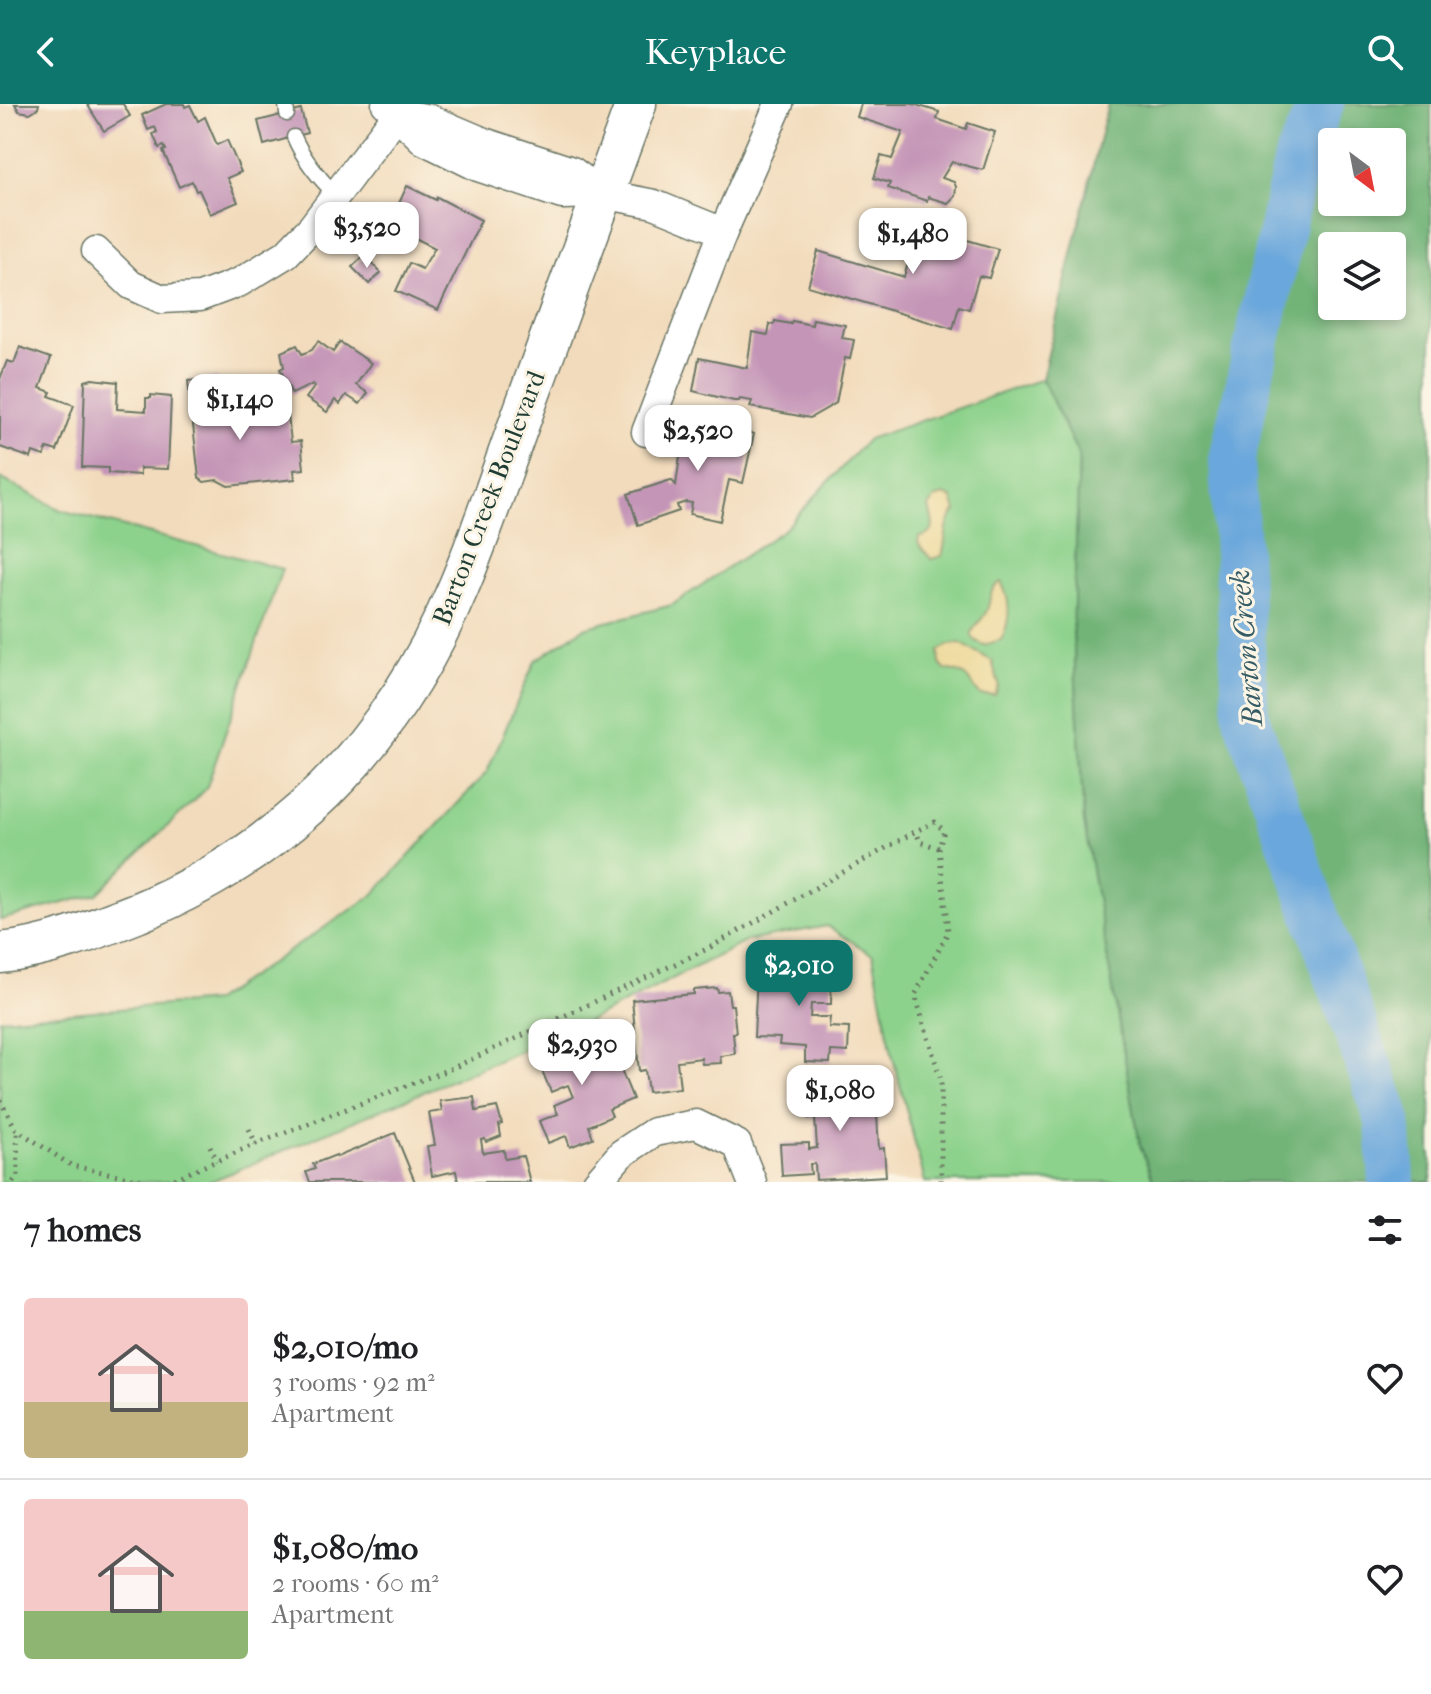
<!DOCTYPE html>
<meta charset="utf-8">
<style>
body{margin:0;font-family:"IM FELL French Canon",serif;background:#f2f2f2;color:#202124;height:100vh;display:flex;flex-direction:column;font-size:30px;white-space:nowrap}
*{box-sizing:border-box;margin:0}
p{font-size:26px;color:#757577}
.icon{flex:none;width:44px;height:44px;fill:none;stroke:currentColor;stroke-width:2;stroke-linecap:round;stroke-linejoin:round}
.map{position:relative;height:1078px;overflow:hidden}
.details{display:flex;flex-direction:column;background:#fff;flex:1}
.details>*{flex:none}
.needle{width:52px;rotate:148deg}
.controls{position:absolute;left:1318px;top:24px;display:grid;gap:16px}
.controls a{display:grid;place-items:center;width:88px;height:88px;border-radius:8px;background:#fff;box-shadow:0 4px 12px #0003;font-size:40px}
.price{position:absolute;translate:-50% -68px;padding:0 18px;border-radius:16px;background:#fff;color:#222;font-size:26px;line-height:52px;filter:drop-shadow(0 2px 4px #0008)}
.price::after{content:'';position:absolute;left:50%;top:48px;width:24px;height:18px;margin-left:-12px;background:inherit;clip-path:polygon(0 0,100% 0,50% 100%)}
.price.active{background:#0f766e;color:#fff}
ul{padding:0;list-style:none}
li{display:flex;align-items:center;gap:24px;height:200px;padding:0 24px}
li+li{border-top:2px solid #e0e0e0}
li span{display:grid;place-items:center;flex:none;width:224px;height:160px;border-radius:8px;color:#555}
li>.icon{margin-inline-start:auto}
span .icon{width:96px;height:96px;fill:#fffc;stroke-width:1}
li b{font-size:34px}
h2{display:flex;justify-content:space-between;align-items:center;height:96px;padding:0 24px;font-size:34px}
header{display:flex;justify-content:space-between;align-items:center;height:104px;padding:0 24px;background:#0f766e;color:#fff;font-size:36px;font-weight:600}
.map>svg:first-child{display:block}
.green{fill:#8dd28c;stroke:#568860;stroke-width:2}
.forest{fill:#72b478;stroke:#487856;stroke-width:2;fill-rule:evenodd}
.sand{fill:#eeda9e;stroke:#868c69;stroke-width:2}
.lines{fill:none;stroke-linecap:round;stroke-linejoin:round}
.river{stroke:#6aa7dc;stroke-width:46}
.building{fill:#c495b7}
.lane-casing{stroke:#697464;stroke-width:17}
.street-casing{stroke:#697464;stroke-width:31}
.secondary-casing{stroke:#697464;stroke-width:43}
.path{stroke:#697464;stroke-width:5;stroke-dasharray:2 6;stroke-linecap:butt}
.lane{stroke:#fff;stroke-width:14}
.street{stroke:#fff;stroke-width:28}
.secondary{stroke:#fff;stroke-width:40}
.labels{text-anchor:middle;dominant-baseline:central;stroke-width:6;stroke-linejoin:round;paint-order:stroke}
.street-label{font-size:26px;fill:#1f3d34;stroke:#fcf5e5}
.water-label{font-size:28px;font-style:italic;fill:#365d66;stroke:#fcf5e5}
</style>
<header><svg class="icon" aria-label="back" viewBox="0 0 24 24"><path d="M15 5l-7 7 7 7"/></svg>Keyplace<svg class="icon" aria-label="search" viewBox="0 0 24 24"><circle cx="10" cy="10" r="6"/><path d="M15 15l6 6"/></svg></header>
<div class="map">
<svg width="1431" height="1078" viewBox="0 0 1431 1078">
<rect width="100%" height="100%" fill="#fcf5e5"/>
<filter id="ink" filterUnits="userSpaceOnUse"><feTurbulence type="fractalNoise" baseFrequency=".0125" numOctaves="2"/><feDisplacementMap in="SourceGraphic" scale="16" xChannelSelector="R" yChannelSelector="G"/><feConvolveMatrix kernelMatrix="1 2 1 2 8 2 1 2 1" color-interpolation-filters="sRGB"/></filter>
<filter id="wash" filterUnits="userSpaceOnUse"><feTurbulence type="fractalNoise" baseFrequency=".006" numOctaves="4" result="noise"/><feDisplacementMap in="SourceGraphic" scale="32" xChannelSelector="R" yChannelSelector="G"/><feGaussianBlur stdDeviation="1.8" result="paint"/><feColorMatrix in="noise" values="0 0 0 0 0 0 0 0 0 0 0 0 0 0 0 0 0 1.4 0 .05"/><feComposite in="paint" operator="in"/></filter>
<g filter="url(#wash)">
<rect width="100%" height="100%" fill="#f2dbbc"/>
<g class="green">
<path d="M1042,275L1079,352L1073,527L1084,718L1140,1041L1154,1078H925L892,950L873,851L827,822L747,837L575,924L209,1078H0V915L214,897L372,792L487,668L535,557L584,524L672,501L785,425L868,335Z"/>
<path d="M0,374L61,406L282,465L206,685L97,790L0,816Z"/>
</g>
<path class="forest" d="M1108,0H1431V1078H1154L1140,1041L1084,719L1073,527L1079,352L1042,275ZM1332,38H1392V98H1332ZM1332,142H1392V202H1332Z"/>
<g class="sand">
<path d="M943,391L952,394L956,407C944,419 947,436 942,452L931,455L918,439L919,433C940,430 932,418 929,403L935,394Z"/>
<path d="M1001,478C1011,496 1011,517 1001,536L984,541C957,530 982,521 987,506C991,495 989,484 1001,478Z"/>
<path d="M960,539L992,557L999,581L995,591H980C969,576 965,566 945,566L940,560L939,547L949,541Z"/>
</g>
<g class="lines">
<path class="river" d="M1321,0L1297,55L1232,356L1246,613L1388,1016L1392,1078"/>
</g>
<g id="blocks">
<g class="building">
<path d="M15,0H39L38,4L30,9L19,7Z"/>
<path d="M87,0H123L130,12L104,27Z"/>
<path d="M166,0H184L185,3L190,1L198,17L205,13L217,41L227,36L241,68L227,74L238,98L210,110L199,86L196,87L192,77L179,83L163,47L166,46L164,42L159,44L153,30L157,28L155,23L148,26L142,11Z"/>
<path d="M861,0H913L939,8L937,15L966,25L968,19L995,28L983,66L952,58L942,74L954,78L956,83L955,92L948,99L928,93L927,97L888,84L890,79L874,74L881,52L892,55L903,28L857,13Z"/>
<path d="M301,6L307,29L264,41L258,17Z"/>
<path d="M407,82L436,96L437,93L481,116L438,206L396,187L409,159L422,165L435,144L413,133L411,138L386,127Z"/>
<path d="M906,118L998,145L989,174L979,172L969,205L959,202L953,225L808,182L818,147L904,173L910,152L897,148Z"/>
<path d="M365,151L381,169L369,180L352,163Z"/>
<path d="M813,215L845,221L842,234L854,236L850,255L845,254L836,299L810,314L750,303L752,297L740,295L739,297H734L693,287L699,254L747,264L752,228L768,231L770,220H774L775,217L791,220L792,217L812,221Z"/>
<path d="M318,237L333,248L340,238L371,259L356,281L368,289L360,300L346,291L340,300L335,296L327,308L306,294L315,282L313,280L292,290L280,265L284,263L281,248L297,241L302,250L312,246Z"/>
<path d="M20,243L51,254L40,284L51,288L49,292L74,301L57,347L47,344L44,352L33,348L31,354L0,343V275L7,257L14,259Z"/>
<path d="M217,274L221,301L234,315L241,314V311L269,307L270,314L288,311L291,338L301,337L304,365L294,366L295,375L228,382L217,376L204,378L199,374L188,277Z"/>
<path d="M92,275L118,278L117,305L146,307V294H151V291L171,293L168,365L140,364V371L108,369V364L82,363L85,277Z"/>
<path d="M702,312L719,316L718,322L754,330L743,379L729,376L720,417L690,410L692,399L686,398L677,401L679,407L638,421L628,390L671,376L676,381L680,352L673,347L672,342L681,335L686,316L700,319Z"/>
<path d="M777,853L832,855L831,900H811L810,913H830L829,923L849,924L848,948L831,947L830,959L805,958V943L779,941L780,934L754,933L757,869L776,870Z"/>
<path d="M717,884L718,888L728,887L730,901H733L736,929H733L735,950L720,952L721,959L702,960L701,954L677,957L680,984L648,988L645,966L639,967L632,896L694,890V886Z"/>
<path d="M584,928L590,944L609,936L633,995L609,1005L612,1012L589,1022L593,1034L570,1043L566,1032L548,1039L539,1017L558,1010L554,1001L573,993L568,981L551,988L534,948Z"/>
<path d="M860,972L861,976L874,975L875,986H880L882,1010L877,1011L879,1045L884,1044L886,1072L816,1076L815,1060H810L811,1070L782,1072L780,1040L809,1039V1045L817,1044L815,1014H808L807,994H813L812,979L834,978V973Z"/>
<path d="M474,993L476,1007L497,1003L502,1020L499,1021L501,1032L486,1038L485,1035L481,1036L483,1049L504,1046L505,1055L523,1052L530,1078H458L456,1067L432,1072L427,1042L435,1041L429,1009L442,1007L440,997Z"/>
<path d="M395,1029L415,1078H310L306,1068L315,1065L313,1060L336,1051L337,1053Z"/>
</g>
</g>
</g>
<g filter="url(#ink)">
<use href="#blocks" fill-opacity="0" stroke="#697464" stroke-width="2"/>
<g class="lines">
<defs>
<g id="lane">
<path d="M286,0L287,10"/>
<path d="M294,33C304,56 318,73 336,91"/>
</g>
<g id="street">
<path d="M386,0L423,36L478,63L562,91L603,90L654,100L723,128"/>
<path d="M398,9L430,15L484,38L572,67L603,90"/>
<path d="M96,147L131,181L162,195L200,193L240,178L286,150L312,123L398,9"/>
<path d="M646,328L723,128L779,0"/>
<path d="M597,1078L621,1050L654,1028L696,1020L737,1040L752,1078"/>
</g>
<path id="secondary" d="M0,849C46,845 96,825 139,808C292,745 396,633 459,482C482,428 500,372 520,317C558,211 597,106 636,0"/>
</defs>
<use href="#lane" class="lane-casing"/>
<use href="#street" class="street-casing"/>
<use href="#secondary" class="secondary-casing"/>
<g class="path">
<path d="M939,744L948,828L915,891L941,976V1078"/>
<path d="M0,996L16,1025L72,1062L153,1078"/>
<path d="M249,1025L256,1040"/>
<path d="M210,1042L217,1057"/>
<path d="M13,1078L18,1072L17,1026"/>
<path d="M167,1078L256,1040L455,963L707,845L916,727L935,718L944,727L939,744L920,738L916,727"/>
</g>
<use href="#lane" class="lane"/>
<use href="#street" class="street"/>
<use href="#secondary" class="secondary"/>
</g>
</g>
<g class="labels">
<g class="street-label">
<text transform="translate(489 394) rotate(-69)">Barton Creek Boulevard</text>
</g>
<g class="water-label">
<text transform="translate(1246 544) rotate(-95)">Barton Creek</text>
</g>
</g>
</svg>
<div class="controls">
<a><svg class="needle" viewBox="-14 -14 28 28"><path d="M0-13l5 13h-10z" fill="#e53935"/><path d="M0 13l5-13h-10z" fill="#757577"/></svg></a>
<a><svg class="icon" aria-label="layers" viewBox="0 0 24 24"><path d="M12 4l9 5-9 5-9-5zM3 14l9 5 9-5"/></svg></a>
</div>
<b class="price" style="left:367px;top:166px">$3,520</b>
<b class="price" style="left:913px;top:172px">$1,480</b>
<b class="price" style="left:240px;top:338px">$1,140</b>
<b class="price" style="left:698px;top:369px">$2,520</b>
<b class="price active" style="left:799px;top:904px">$2,010</b>
<b class="price" style="left:582px;top:983px">$2,930</b>
<b class="price" style="left:840px;top:1029px">$1,080</b>
</div>
<section class="details">
<h2>7 homes<svg class="icon" aria-label="filters" viewBox="0 0 24 24"><path d="M4 7h16M4 17h16"/><circle cx="9" cy="7" r="2"/><circle cx="15" cy="17" r="2"/></svg></h2>
<ul>
<li><span style="background:linear-gradient(#f6c9c9 65%,#c2b280 0)"><svg class="icon" aria-label="home" viewBox="0 0 24 24"><path d="M3 11l9-7 9 7M6 9v11h12V9"/></svg></span><div><b>$2,010/mo</b><p>3 rooms · 92 m²</p><p>Apartment</p></div><svg class="icon" aria-label="heart" viewBox="0 0 24 24"><path d="M12 20l-8-8c-3-5 5-10 8-4 3-6 11-1 8 4z"/></svg></li>
<li><span style="background:linear-gradient(#f6c9c9 70%,#8fb573 0)"><svg class="icon" aria-label="home" viewBox="0 0 24 24"><path d="M3 11l9-7 9 7M6 9v11h12V9"/></svg></span><div><b>$1,080/mo</b><p>2 rooms · 60 m²</p><p>Apartment</p></div><svg class="icon" aria-label="heart" viewBox="0 0 24 24"><path d="M12 20l-8-8c-3-5 5-10 8-4 3-6 11-1 8 4z"/></svg></li>
</ul>
</section>
